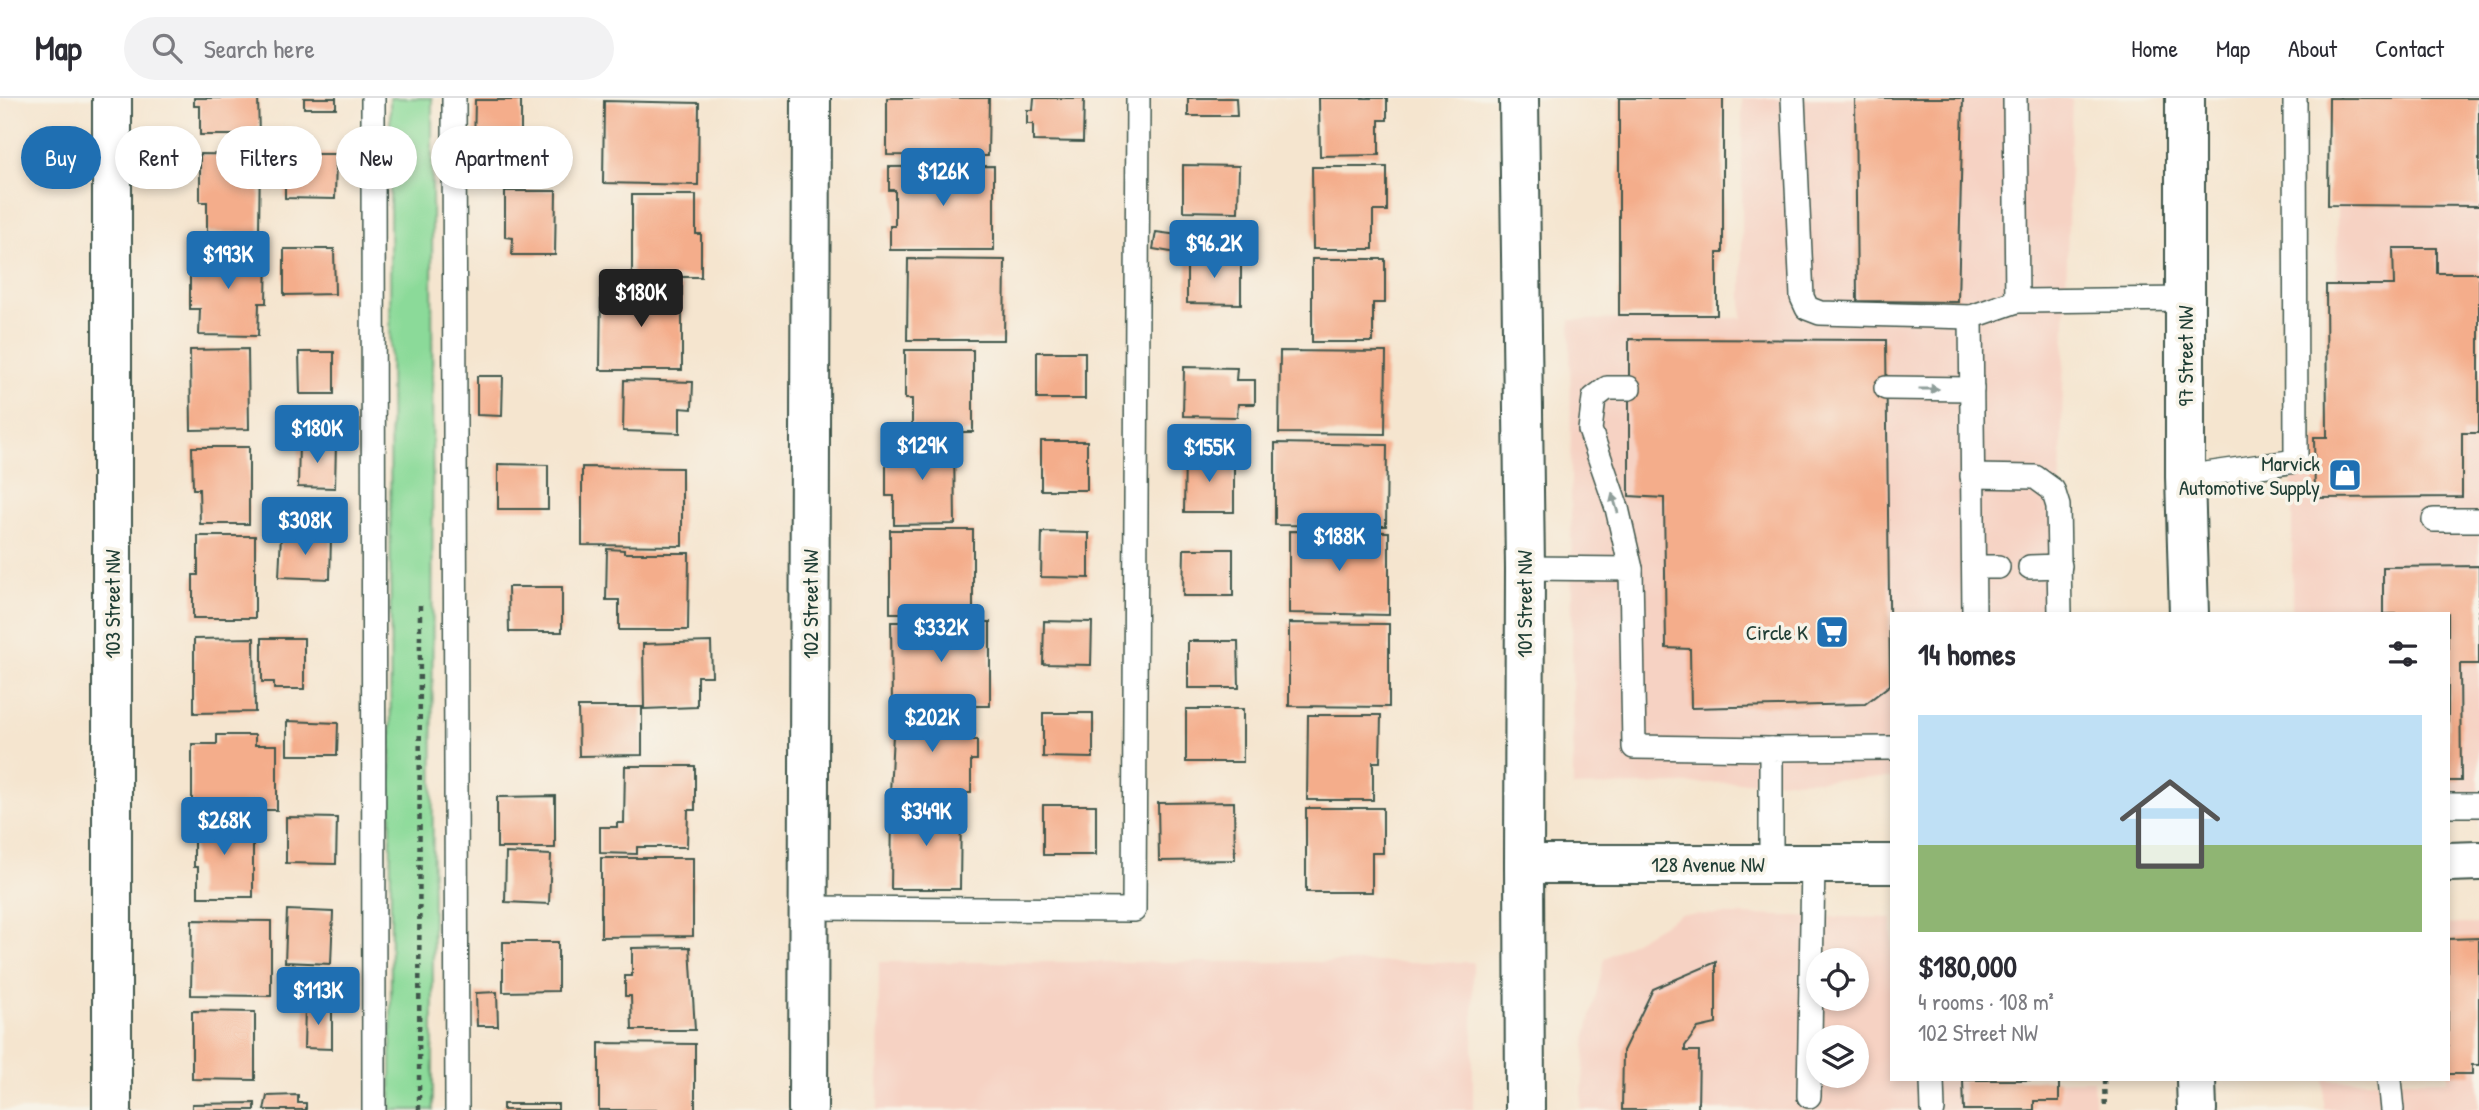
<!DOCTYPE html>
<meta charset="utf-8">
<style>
body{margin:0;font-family:"Patrick Hand",sans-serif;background:#f2f2f3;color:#2b2b33;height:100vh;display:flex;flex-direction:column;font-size:26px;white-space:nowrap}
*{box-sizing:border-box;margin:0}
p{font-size:23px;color:#7c7c81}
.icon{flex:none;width:38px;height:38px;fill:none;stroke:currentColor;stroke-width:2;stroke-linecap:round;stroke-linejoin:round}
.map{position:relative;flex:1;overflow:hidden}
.sheet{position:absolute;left:1890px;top:514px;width:560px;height:469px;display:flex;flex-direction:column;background:#fff;border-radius:0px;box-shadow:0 4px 10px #0003}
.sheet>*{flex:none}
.banner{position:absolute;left:21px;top:28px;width:665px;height:63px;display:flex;gap:14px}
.controls{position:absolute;left:1806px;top:850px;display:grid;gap:14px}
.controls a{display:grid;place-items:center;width:63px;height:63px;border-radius:50%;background:#fff;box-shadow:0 4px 10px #0003;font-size:35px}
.price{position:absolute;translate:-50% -60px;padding:0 16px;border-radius:7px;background:#1f6fb2;color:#fff;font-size:23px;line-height:46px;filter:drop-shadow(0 2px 4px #0008)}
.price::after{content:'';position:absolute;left:50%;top:42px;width:21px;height:16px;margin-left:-10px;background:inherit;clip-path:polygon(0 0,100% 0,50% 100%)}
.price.active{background:#222;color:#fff}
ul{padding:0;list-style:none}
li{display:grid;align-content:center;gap:14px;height:371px;padding:0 28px}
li+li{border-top:2px solid #e1e1e2}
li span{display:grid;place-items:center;height:217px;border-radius:0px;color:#555}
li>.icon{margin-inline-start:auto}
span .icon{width:126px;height:126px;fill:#fffc;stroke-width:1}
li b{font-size:30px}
h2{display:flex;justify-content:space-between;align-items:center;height:84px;padding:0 28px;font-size:30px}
.pill{padding:0 24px;border-radius:32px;background:#fff;box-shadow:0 4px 10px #0003;font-size:24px;line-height:63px}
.pill.active{background:#1f6fb2;color:#fff}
header{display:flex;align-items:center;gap:42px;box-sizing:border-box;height:98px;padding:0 35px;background:#fff;border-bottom:2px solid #e1e1e2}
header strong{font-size:33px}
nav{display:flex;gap:38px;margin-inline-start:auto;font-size:24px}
.search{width:490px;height:63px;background:#f2f2f3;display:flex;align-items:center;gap:18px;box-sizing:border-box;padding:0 24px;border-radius:38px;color:#7c7c81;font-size:26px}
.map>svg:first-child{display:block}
.built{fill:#f6d2c3;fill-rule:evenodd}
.green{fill:#8bda99;stroke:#558c66;stroke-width:2}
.building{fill:#f4ad8b}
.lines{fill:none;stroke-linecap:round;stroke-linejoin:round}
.lane-casing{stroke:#3f564b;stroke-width:26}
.street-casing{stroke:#3f564b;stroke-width:42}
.secondary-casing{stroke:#3f564b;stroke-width:42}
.primary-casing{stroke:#3f564b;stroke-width:42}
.path{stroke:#3f564b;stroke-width:4.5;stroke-dasharray:5 5;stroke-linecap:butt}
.lane{stroke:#fff;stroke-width:23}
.street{stroke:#fff;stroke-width:38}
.secondary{stroke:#fff;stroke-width:38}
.primary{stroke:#fff;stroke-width:38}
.oneway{fill:#8f9e9a}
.labels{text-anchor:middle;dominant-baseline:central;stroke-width:7;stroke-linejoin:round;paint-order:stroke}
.street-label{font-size:21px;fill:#1f3d34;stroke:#f7f3e8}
.poi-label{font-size:21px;fill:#1f3d34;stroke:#f7f3e8;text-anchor:end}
</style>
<header>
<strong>Map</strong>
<div class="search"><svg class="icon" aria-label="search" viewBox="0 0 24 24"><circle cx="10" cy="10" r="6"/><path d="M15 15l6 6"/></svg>Search here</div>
<nav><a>Home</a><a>Map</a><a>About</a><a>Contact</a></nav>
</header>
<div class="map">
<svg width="2479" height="1012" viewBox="0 0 2479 1012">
<rect width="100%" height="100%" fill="#f7f3e8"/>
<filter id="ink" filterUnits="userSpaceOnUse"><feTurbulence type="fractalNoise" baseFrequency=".0143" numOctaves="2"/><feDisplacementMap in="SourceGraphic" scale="14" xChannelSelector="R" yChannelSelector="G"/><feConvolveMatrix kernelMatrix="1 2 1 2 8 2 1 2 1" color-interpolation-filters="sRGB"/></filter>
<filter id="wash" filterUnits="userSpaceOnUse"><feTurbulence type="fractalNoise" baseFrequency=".00686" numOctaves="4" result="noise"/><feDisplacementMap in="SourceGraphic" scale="28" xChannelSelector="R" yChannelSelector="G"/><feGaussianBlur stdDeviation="1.57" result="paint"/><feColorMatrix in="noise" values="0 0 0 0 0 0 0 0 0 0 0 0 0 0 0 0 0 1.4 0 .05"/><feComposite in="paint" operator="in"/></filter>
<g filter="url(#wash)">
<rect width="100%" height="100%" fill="#f5e5cf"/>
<g class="built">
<path d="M1742,0H2072L2056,516H1892V680L1573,689L1570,222L1742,220Z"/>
<path d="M2338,0H2479V723H2448V516H2292V344L2335,343Z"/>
<path d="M1681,816L1892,820V982H2093L2095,1012H1581L1586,938L1605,860ZM1818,863H1857V901H1818ZM1818,940H1857V978H1818Z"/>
<path d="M2448,826H2479V1012H2324V982H2448Z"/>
<path d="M879,864H1473V1012H878Z"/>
</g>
<path class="green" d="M390,0H432L433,1012H391Z"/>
<g id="blocks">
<g class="building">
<path d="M194,0H258L259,37H200V8H194Z"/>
<rect x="304" y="0" width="32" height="10"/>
<path d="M887,0H989L988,58L887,57Z"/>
<path d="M1034,0H1084L1083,44L1033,43V26H1027V12H1033Z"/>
<path d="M1188,0H1236L1237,18H1188Z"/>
<path d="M1319,0H1387V22H1379V57L1320,58Z"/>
<path d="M1619,0H1723V155H1717V217H1619Z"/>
<path d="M1855,0H1963L1958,204L1857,203Z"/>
<path d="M2329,0H2479V108L2328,107Z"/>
<path d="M475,2H521V51H474Z"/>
<path d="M604,3L699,5L698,87L603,85Z"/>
<path d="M200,56L260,57L259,135L207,134V104H200Z"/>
<path d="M285,56H336L335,101L285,100Z"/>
<path d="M1183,67L1239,68L1238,114L1183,113Z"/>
<path d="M994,68V152H890V128H895V92H889V69Z"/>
<path d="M1312,69H1387V113H1373V151H1313Z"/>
<path d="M505,93H556L555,157H512L513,140L505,139Z"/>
<path d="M632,97H696V136H701V179H632Z"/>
<rect x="1194" y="124" width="24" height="30"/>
<path d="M1156,134L1186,138L1183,156L1153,151Z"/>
<path d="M2393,150H2437V175H2479V335H2462V399L2315,400L2314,339H2327L2326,187H2394Z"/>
<path d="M284,151H334L335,196L284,197Z"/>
<path d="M190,152L267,154L266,205H259L258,238L199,237L200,211H190Z"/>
<path d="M1187,158H1241V206L1187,205Z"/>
<path d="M908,161L1005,162L1004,242H907Z"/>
<path d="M1312,161H1385V205H1373V244H1312Z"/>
<path d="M601,189H682V272H600Z"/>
<path d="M1629,241L1886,242L1890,587L1865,606L1691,610L1690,551L1666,550L1664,400L1629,398Z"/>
<path d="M248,251L249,331L191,332L190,252Z"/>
<path d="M905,252H973V334H912V301H905Z"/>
<path d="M1280,253L1386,254L1385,336L1279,335Z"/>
<path d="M299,254H334V296H300Z"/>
<rect x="1037" y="254" width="48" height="47"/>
<path d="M1184,269L1237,270L1236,282H1255V306H1238L1237,319L1183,318Z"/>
<path d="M477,278H503L502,318L477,317Z"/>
<path d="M624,282L693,284L692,311L680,310V335L623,333Z"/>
<rect x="1041" y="343" width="46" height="49"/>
<path d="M299,344H336L335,390L298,389Z"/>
<path d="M954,344L955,426L894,427V398H886V345Z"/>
<path d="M1275,345L1387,347L1386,428L1275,427Z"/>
<path d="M192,349H249V426H200L199,391H193Z"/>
<path d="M1185,358H1234V414H1184Z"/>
<path d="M498,366L548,367V411H498Z"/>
<path d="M582,369L682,370V448L582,447Z"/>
<rect x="890" y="432" width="83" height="83"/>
<path d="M1289,433L1389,434V517L1289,515Z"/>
<path d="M1042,434L1089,435V480L1041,479Z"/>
<path d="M281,436L331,438L330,481L279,479Z"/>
<path d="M198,438H255V520H193V477H198Z"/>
<path d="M607,451L624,452V455H689L688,532H619V502H606Z"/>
<path d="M1184,451H1233V498H1183Z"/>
<path d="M2479,468V566H2460L2461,683H2448V516H2383V469Z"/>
<path d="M508,489H562V534H509Z"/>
<path d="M1044,523L1092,524L1091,567L1043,566Z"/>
<path d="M891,524H990V608H892Z"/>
<path d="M1289,525L1389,526V609L1289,608Z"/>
<path d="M254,540L255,614L194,615V541Z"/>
<path d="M262,540H304V591H274V584H262Z"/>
<path d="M1188,543H1238L1239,590H1188Z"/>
<path d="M711,544L712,578H697V609L644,611L643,546Z"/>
<path d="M578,609H642V657L579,658Z"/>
<rect x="1186" y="611" width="57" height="53"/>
<path d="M1043,615H1093V660L1043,659Z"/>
<path d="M894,617H971V642H977V662H971V695H890Z"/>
<path d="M1308,617H1381L1380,664H1373V702H1307Z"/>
<path d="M287,623L338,625L337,657H287Z"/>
<path d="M217,637H255V647H277V712H192V646H217Z"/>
<path d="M625,668H695V712H688L687,749H637V756L600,755V729H617V725H624Z"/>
<path d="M555,698V750H497V699Z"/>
<path d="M1234,704L1235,762L1159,763L1158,705Z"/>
<rect x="1043" y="707" width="53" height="50"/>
<path d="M892,709L961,710L960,791H891Z"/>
<path d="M1306,710H1383V755H1372V794H1306Z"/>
<path d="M286,719L337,720L336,766L286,765Z"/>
<path d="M194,721H253V799H198V769H194Z"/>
<path d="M506,755L551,757L549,806L505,804Z"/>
<path d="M601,760H693V838L601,839Z"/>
<path d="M287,812L333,814L331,866L285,864Z"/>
<path d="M192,822L271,823V898L191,897Z"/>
<path d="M2479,840V967H2472V976H2448V841Z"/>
<path d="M503,844H558V893L503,894Z"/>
<path d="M690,849L695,932H632L631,898H625V878H632V850Z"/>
<path d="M1716,864V926L1698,930L1685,948V953H1699L1698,1012H1622L1623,953L1653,891Z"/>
<path d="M497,894L498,928H477L476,895Z"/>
<path d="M305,907H332V951L304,950Z"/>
<path d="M192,913L255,914V982L192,981Z"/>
<path d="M599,945L695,946V1012H599Z"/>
<path d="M1963,982H2059V1003H2034V1012H1964Z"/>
<path d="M298,997V1005H306V1012H264L267,998Z"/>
<path d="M255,1005V1012H192V1006Z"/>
<rect x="503" y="1006" width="55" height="6"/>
</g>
</g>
</g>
<g filter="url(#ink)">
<use href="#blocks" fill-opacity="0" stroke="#3f564b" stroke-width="2"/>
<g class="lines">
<defs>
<g id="lane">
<path d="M373,0L374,1012"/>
<path d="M454,0L457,1012"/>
<path d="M1793,0L1802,199L1807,210L1820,215L1971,219"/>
<path d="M2015,0L2017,203"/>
<path d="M1629,290H1607L1594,300L1590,332L1617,410L1631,471"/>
<path d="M1886,290L1972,291"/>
<path d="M1972,378L2035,379L2053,392L2058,408L2060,516"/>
<path d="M2185,379L2296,363L2295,0"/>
<path d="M2434,422H2479"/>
<path d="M1974,469H1998"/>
<path d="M2030,469L2060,468"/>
<path d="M1525,470L1631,471L1634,649L1771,651"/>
<path d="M1974,516L1971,219L2017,203L2185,201"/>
<path d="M2448,707H2479"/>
<path d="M1771,766V651L1892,650"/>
<path d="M809,810L1134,812L1138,0"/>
<path d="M1932,982L1933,1012"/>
<path d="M2389,982L2392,1012"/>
<path d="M1809,998L1813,766"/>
</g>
<g id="street">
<path d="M1519,0L1525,470L1524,766"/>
<path d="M2448,764L2479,763"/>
<path d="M808,1012L811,0"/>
</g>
<g id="secondary">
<path d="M112,0V1012"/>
<path d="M1525,1012L1524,766H1892"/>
</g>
<g id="primary">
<path d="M2185,0V379L2189,516"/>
<path d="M2196,982L2197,1012"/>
</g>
</defs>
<use href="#lane" class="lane-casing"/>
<use href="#street" class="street-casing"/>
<use href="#secondary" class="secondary-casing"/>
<use href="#primary" class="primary-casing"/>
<g class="path">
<path d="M2104,982L2105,1012"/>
<path d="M419,1012L420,505"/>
</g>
<use href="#lane" class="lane"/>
<use href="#street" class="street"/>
<use href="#secondary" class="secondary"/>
<use href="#primary" class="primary"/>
</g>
<defs><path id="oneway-solid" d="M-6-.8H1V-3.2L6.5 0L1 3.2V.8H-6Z" transform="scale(1.75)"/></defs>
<g class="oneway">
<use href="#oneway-solid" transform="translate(1929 291)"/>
<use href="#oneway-solid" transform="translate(1615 405) rotate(-107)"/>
</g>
</g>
<defs>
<symbol id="shop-square" viewBox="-11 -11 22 22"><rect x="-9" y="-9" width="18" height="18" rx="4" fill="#1f6fb2" stroke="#f7f3e8"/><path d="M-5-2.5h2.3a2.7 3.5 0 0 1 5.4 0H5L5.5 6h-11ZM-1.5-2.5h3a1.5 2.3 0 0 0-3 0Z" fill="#fff"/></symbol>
<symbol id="supermarket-square" viewBox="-11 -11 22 22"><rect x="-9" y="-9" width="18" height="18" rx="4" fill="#1f6fb2" stroke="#f7f3e8"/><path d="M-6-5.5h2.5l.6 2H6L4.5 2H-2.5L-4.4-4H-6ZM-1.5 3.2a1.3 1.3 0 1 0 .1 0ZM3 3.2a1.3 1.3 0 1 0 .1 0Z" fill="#fff"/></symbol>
</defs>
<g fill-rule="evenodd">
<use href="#shop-square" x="2326" y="358" width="38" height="38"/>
<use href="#supermarket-square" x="1813" y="515" width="38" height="38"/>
</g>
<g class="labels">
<g class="street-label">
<text transform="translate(2185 258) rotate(-90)">97 Street NW</text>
<text transform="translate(112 506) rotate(-90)">103 Street NW</text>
<text transform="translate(810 506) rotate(-90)">102 Street NW</text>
<text transform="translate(1524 506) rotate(-90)">101 Street NW</text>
<text x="1708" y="766">128 Avenue NW</text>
</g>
<g class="poi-label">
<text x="2320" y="365">Marvick<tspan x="2320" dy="24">Automotive Supply</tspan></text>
<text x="1808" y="534">Circle K</text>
</g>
</g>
</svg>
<div class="controls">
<a><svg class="icon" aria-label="locate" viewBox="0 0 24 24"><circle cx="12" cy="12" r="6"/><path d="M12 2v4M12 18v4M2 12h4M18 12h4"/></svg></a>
<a><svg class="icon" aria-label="layers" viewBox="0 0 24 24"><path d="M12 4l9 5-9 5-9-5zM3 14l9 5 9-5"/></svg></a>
</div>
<b class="price" style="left:943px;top:110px">$126K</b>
<b class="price" style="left:1214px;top:182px">$96.2K</b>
<b class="price" style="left:228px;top:193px">$193K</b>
<b class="price active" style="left:641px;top:231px">$180K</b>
<b class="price" style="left:317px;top:367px">$180K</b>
<b class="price" style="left:922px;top:384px">$129K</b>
<b class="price" style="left:1209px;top:386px">$155K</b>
<b class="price" style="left:305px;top:459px">$308K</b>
<b class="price" style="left:1339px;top:475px">$188K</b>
<b class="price" style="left:941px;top:566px">$332K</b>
<b class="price" style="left:932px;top:656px">$202K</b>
<b class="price" style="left:926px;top:750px">$349K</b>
<b class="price" style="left:224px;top:759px">$268K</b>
<b class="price" style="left:318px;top:929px">$113K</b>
<div class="banner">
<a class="pill active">Buy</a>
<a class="pill">Rent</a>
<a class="pill">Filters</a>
<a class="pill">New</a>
<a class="pill">Apartment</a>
</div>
<section class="sheet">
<h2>14 homes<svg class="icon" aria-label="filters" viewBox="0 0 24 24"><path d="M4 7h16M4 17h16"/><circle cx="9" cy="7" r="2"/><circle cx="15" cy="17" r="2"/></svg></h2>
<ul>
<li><span style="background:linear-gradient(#bfe0f5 60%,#8fb573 0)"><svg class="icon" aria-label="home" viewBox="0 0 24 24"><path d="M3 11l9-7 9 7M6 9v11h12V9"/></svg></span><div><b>$180,000</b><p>4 rooms · 108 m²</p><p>102 Street NW</p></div></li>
</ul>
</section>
</div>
